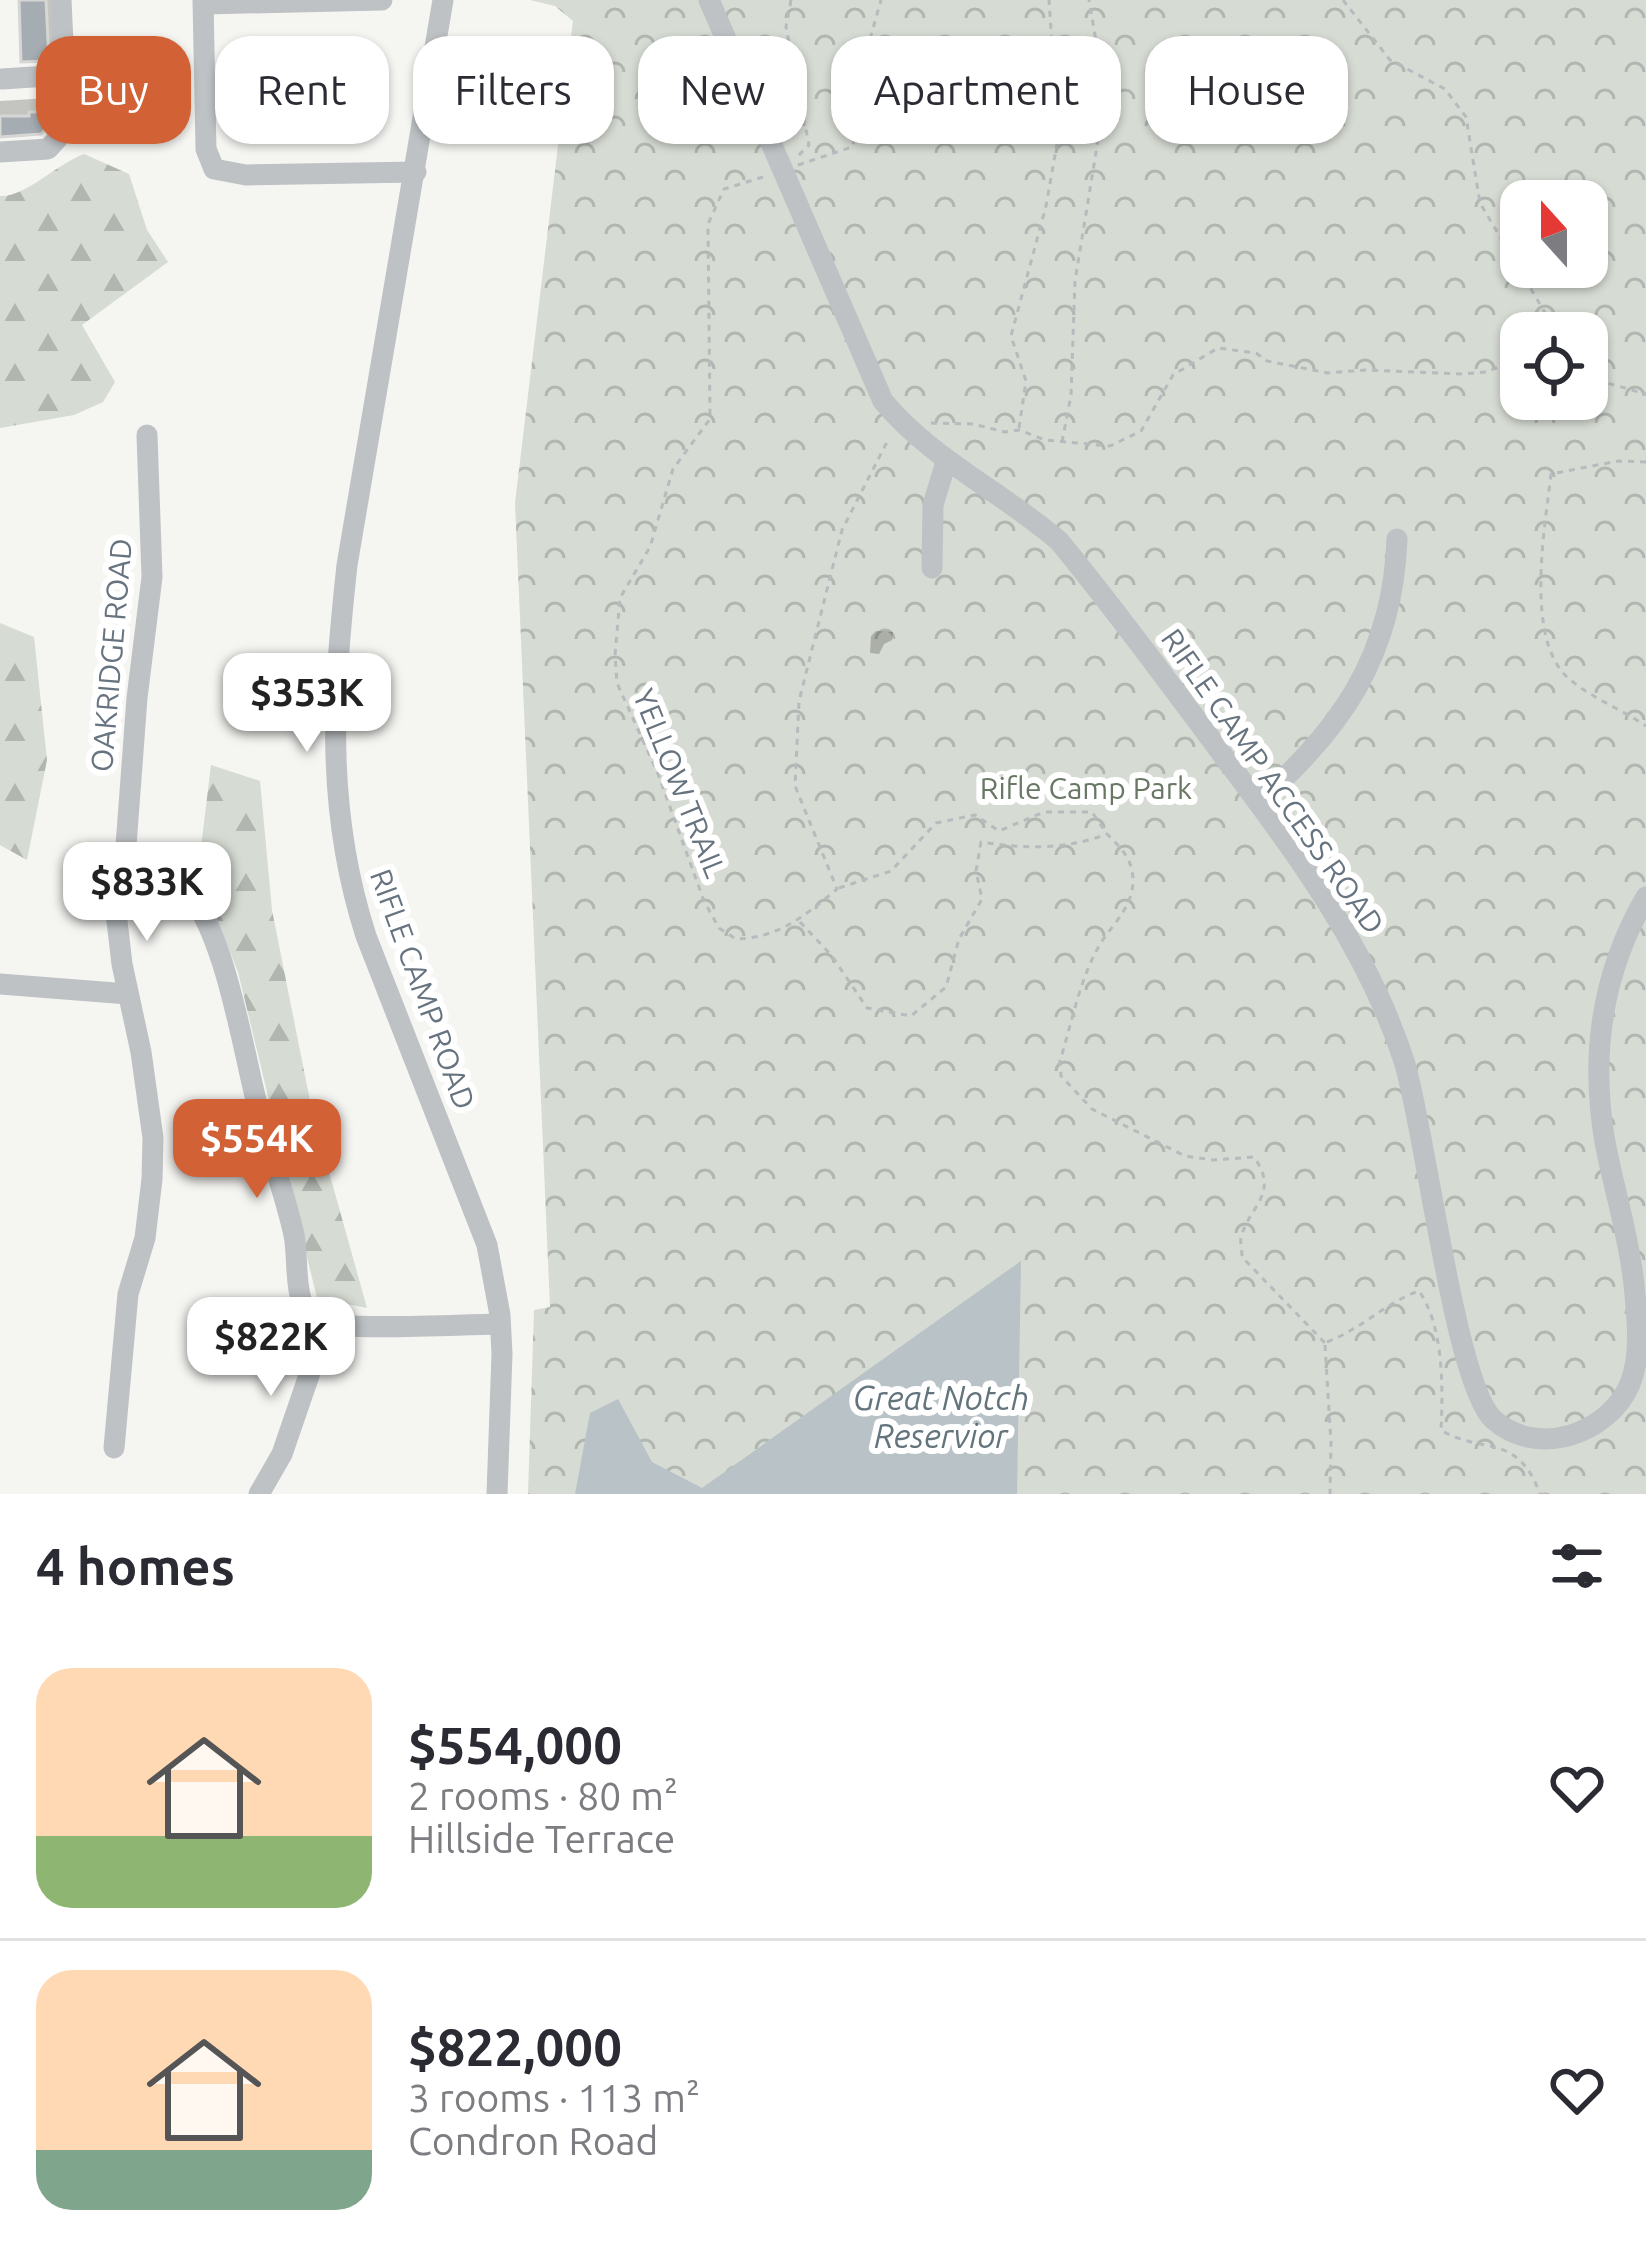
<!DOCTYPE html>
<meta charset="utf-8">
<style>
body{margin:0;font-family:Ubuntu,sans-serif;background:#f2f2f3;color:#2b2b33;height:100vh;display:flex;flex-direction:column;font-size:45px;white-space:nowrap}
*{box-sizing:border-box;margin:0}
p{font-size:39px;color:#7c7c81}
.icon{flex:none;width:66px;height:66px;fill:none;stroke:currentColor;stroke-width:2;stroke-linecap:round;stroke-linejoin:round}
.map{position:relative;height:1494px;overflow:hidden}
.panel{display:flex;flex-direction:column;background:#fff;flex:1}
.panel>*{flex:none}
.hud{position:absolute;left:36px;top:36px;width:1575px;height:108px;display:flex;gap:24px}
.needle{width:78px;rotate:339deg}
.fabs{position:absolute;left:1500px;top:180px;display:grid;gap:24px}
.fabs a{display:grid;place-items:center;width:108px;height:108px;border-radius:24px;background:#fff;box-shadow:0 3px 9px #0004;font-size:60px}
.price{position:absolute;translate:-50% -102px;padding:0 27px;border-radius:24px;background:#fff;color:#222;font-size:39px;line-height:78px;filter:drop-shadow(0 3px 6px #0008)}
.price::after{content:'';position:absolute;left:50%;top:72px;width:36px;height:27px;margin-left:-18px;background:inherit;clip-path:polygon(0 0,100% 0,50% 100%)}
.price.selected{background:#d26135;color:#fff}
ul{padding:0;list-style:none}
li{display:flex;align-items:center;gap:36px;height:300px;padding:0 36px}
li+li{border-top:3px solid #e1e1e2}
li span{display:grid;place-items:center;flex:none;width:336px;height:240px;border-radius:36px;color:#555}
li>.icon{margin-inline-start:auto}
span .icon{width:144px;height:144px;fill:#fffc;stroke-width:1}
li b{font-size:51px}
h2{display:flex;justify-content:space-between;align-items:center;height:144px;padding:0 36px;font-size:51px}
.pill{padding:0 42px;border-radius:36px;background:#fff;box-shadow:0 3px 9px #0004;font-size:42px;line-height:108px}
.pill.selected{background:#d26135;color:#fff}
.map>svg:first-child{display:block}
.forest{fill:url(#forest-firs)}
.park{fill:url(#park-crowns);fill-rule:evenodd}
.water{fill:#b9c2c7}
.shadow{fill:#0003}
.building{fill:#a6adb2;stroke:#d6d6d4;stroke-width:3}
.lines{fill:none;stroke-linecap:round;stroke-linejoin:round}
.path{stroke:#b8bbbd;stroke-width:3;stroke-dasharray:6 6;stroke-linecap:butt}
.minor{stroke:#bec2c5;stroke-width:21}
.labels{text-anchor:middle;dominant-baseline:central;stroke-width:12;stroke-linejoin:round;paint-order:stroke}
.street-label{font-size:30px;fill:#677480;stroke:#fff}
.park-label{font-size:30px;fill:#687865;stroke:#fff}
.water-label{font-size:33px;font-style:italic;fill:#63747d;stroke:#fff}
</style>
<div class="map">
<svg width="1646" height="1494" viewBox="0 0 1646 1494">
<defs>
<pattern id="forest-firs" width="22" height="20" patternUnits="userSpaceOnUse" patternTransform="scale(3)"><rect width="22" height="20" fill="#d6dbd3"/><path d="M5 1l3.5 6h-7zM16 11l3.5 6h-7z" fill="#b1b6b0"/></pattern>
<pattern id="park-crowns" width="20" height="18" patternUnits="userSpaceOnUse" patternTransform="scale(3)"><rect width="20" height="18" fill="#d6dbd3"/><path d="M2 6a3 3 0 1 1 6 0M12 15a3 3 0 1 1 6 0" fill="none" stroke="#b1b6b0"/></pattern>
</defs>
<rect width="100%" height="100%" fill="#f5f5f2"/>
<g class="forest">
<path d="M84,154L129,174L147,230L168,262L82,325L115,382L103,402L74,415L0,428V196C26,197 55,165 84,154Z"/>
<path d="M0,623L34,637L47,760L27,860L0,845Z"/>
<path d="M211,765L260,781L272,910L312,1111L367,1308L317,1298L238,972L198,872Z"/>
</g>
<path class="park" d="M530,0H1646V1494H528L534,1310L550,1307L515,503L573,21L555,6ZM1521,201H1587V267H1521ZM1521,333H1587V399H1521Z"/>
<path class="water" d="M1021,1261L1017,1494H575L590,1413L618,1399L652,1462L702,1488Z"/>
<g class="shadow">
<path d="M22,0H63L64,41L48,58Z"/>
<path d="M67,97V103L40,131L0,133V101Z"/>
<path d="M876,631L893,632L892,640L884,644L879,654L870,653L871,636Z"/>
</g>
<g class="building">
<path d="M19,0H46L49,61L21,62Z"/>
<path d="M29,112H51V123L41,134L0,137V116H29Z"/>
</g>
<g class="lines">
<g class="path">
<path d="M791,0L786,27L809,145L796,158"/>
<path d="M1343,0L1390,60L1445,89L1466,117L1480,203L1557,333"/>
<path d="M798,165L852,147L869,93L870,39L881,0"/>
<path d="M763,177L724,189L708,224L710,419L673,469L650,547L620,598L615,655L617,683L658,774L704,901L719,928L736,939C779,938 806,915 837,889L795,786L799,701L842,530L889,438"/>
<path d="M1587,374L1593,379L1646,394"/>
<path d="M931,423L973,424L1005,432L1019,430L1045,440L1110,446L1141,431L1173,375L1218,348L1256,353L1267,361L1328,373L1365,370L1460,374L1486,372L1521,358"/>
<path d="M1019,428L1026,381L1011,336L1046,206L1058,138L1049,0"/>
<path d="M1062,442L1071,395L1075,281L1100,128L1102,76L1089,0"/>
<path d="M1646,462L1618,461L1551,474C1545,527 1525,635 1566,676C1587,696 1621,709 1646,726"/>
<path d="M839,888L891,871L936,823L975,815L999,831L1044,812H1092L1105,831"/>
<path d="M800,922L832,956L867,1008L911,1016L946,987L959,939L982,899L976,871L981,842C1025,849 1065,850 1107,834C1121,848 1133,859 1133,881C1133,904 1117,920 1104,938C1081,972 1072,1022 1060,1061L1061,1076L1092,1109L1185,1156L1213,1160L1254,1157C1280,1194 1250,1205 1241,1237C1240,1243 1242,1250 1242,1257L1325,1343"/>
<path d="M1327,1342C1363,1328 1385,1303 1419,1291C1444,1327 1443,1388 1441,1430C1481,1455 1517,1431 1540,1494"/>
<path d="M1325,1345L1331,1443L1330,1494"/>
</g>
<g class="minor">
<path d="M203,0L206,149L214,169L246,175L416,172"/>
<path d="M443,0L347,565C333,695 325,809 366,936L487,1245L500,1315L502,1354L497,1494"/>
<path d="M709,0L883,401C932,460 1001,491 1059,541C1115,609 1167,680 1219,750C1292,848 1366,944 1404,1061C1425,1127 1455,1387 1494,1420C1539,1459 1609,1433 1630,1384C1642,1354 1637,1316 1634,1285C1629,1236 1614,1190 1605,1142C1590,1055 1601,974 1646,897"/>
<path d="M204,4L382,0"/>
<path d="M2,79L64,75"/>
<path d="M0,152L48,149L67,128L61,0"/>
<path d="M932,568L933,505L946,462"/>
<path d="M1258,802C1342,729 1393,654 1397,539"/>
<path d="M122,871C142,874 168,873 183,887C225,925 244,1057 259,1112C269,1153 285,1193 294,1235C298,1256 295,1279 301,1299C303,1308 308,1317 317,1321C339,1332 467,1324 500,1324"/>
<path d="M0,984L128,994"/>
<path d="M114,1448L128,1294L145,1238L152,1179L153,1138L141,1052L122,964L115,904L125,859L137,698L152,577L147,435"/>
<path d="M259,1494L282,1454L327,1323"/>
</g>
</g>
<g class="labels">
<g class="street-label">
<text transform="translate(111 655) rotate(-85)">OAKRIDGE ROAD</text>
<text transform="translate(1273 781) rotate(55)">RIFLE CAMP ACCESS ROAD</text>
<text transform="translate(680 783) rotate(68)">YELLOW TRAIL</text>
<text transform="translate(423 989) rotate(70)">RIFLE CAMP ROAD</text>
</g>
<g class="park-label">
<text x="1086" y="788">Rifle Camp Park</text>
</g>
<g class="water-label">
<text x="941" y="1397">Great Notch<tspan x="941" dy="38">Reservior</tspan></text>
</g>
</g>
</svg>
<div class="fabs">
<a><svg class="needle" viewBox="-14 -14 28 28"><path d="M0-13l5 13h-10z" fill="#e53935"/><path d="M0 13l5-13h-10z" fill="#7c7c81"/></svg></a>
<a><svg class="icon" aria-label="locate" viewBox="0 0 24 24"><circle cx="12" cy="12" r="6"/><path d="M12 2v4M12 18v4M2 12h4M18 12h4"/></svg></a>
</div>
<b class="price" style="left:307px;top:755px">$353K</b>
<b class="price" style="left:147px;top:944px">$833K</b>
<b class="price selected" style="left:257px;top:1201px">$554K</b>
<b class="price" style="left:271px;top:1399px">$822K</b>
<div class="hud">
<a class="pill selected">Buy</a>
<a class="pill">Rent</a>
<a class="pill">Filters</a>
<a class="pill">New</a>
<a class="pill">Apartment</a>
<a class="pill">House</a>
</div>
</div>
<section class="panel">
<h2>4 homes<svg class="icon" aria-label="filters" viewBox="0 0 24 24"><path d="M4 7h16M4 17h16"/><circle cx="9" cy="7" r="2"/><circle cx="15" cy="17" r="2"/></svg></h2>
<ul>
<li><span style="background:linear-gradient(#ffd9b3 70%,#8fb573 0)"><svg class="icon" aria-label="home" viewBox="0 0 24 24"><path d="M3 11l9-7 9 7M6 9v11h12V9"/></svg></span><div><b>$554,000</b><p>2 rooms · 80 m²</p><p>Hillside Terrace</p></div><svg class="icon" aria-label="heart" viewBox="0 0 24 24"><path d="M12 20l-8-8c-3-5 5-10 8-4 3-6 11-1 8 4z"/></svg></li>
<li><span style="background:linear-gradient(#ffd9b3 75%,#7fa58c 0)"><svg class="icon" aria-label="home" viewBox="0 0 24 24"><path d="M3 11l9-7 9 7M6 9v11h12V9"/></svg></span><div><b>$822,000</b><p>3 rooms · 113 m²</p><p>Condron Road</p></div><svg class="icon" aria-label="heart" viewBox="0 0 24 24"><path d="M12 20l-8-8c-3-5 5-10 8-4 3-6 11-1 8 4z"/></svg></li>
</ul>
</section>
